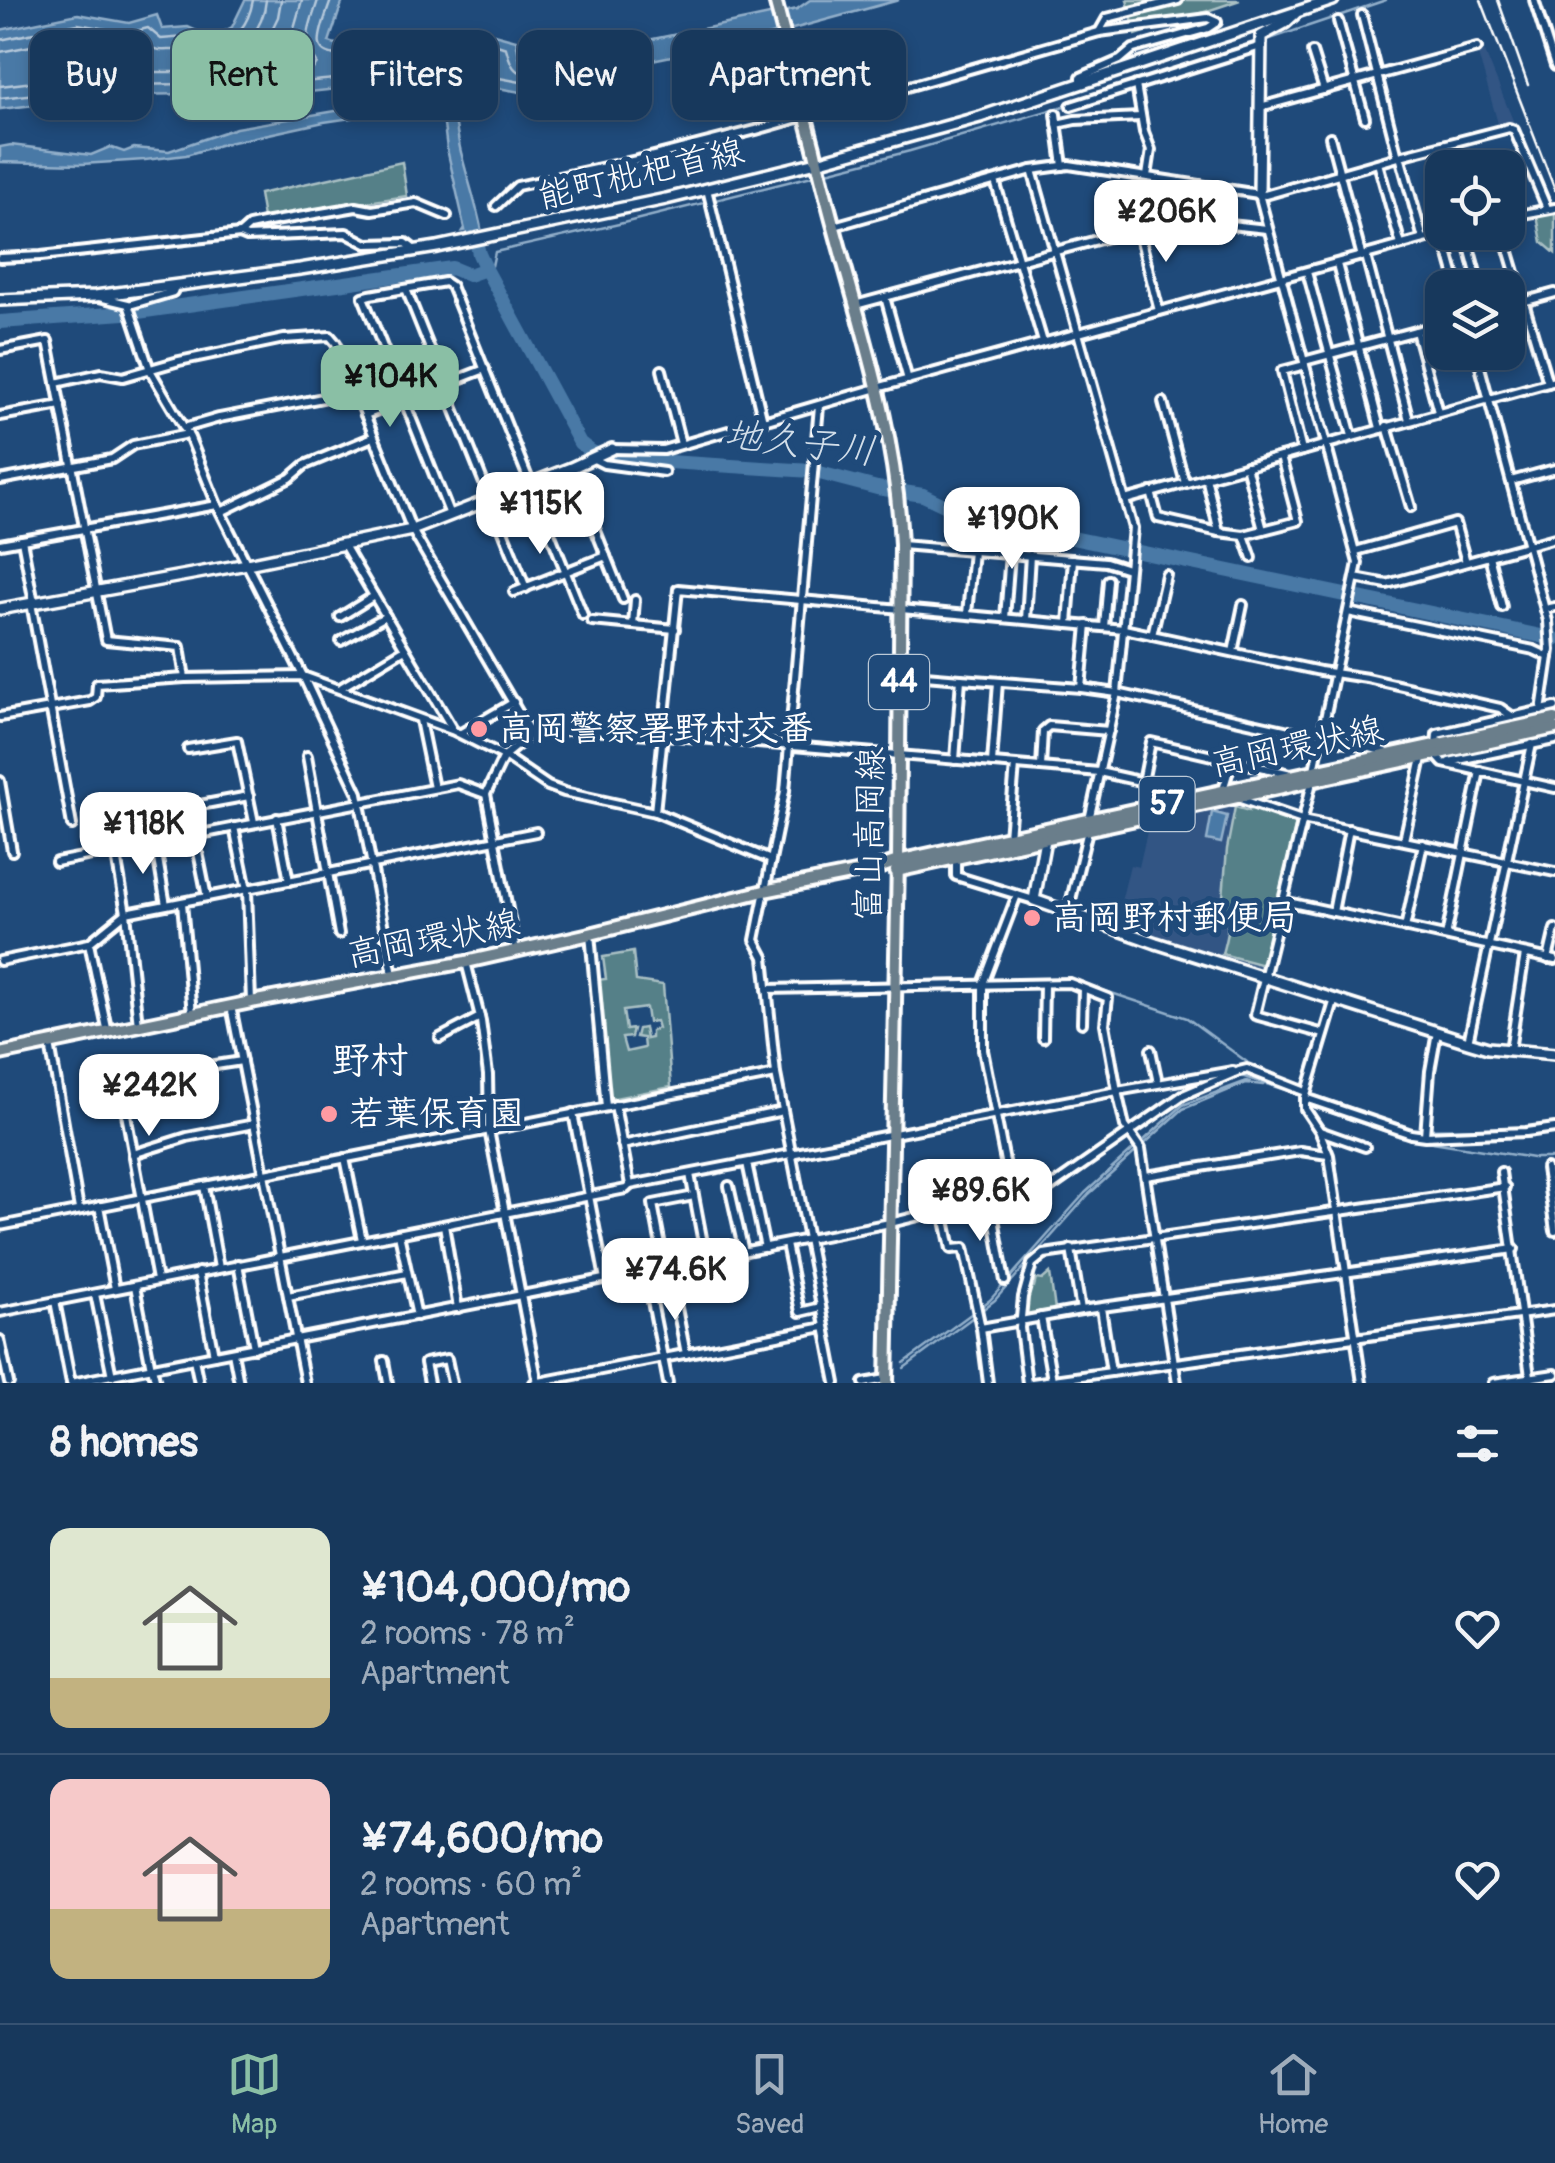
<!DOCTYPE html>
<meta charset="utf-8">
<style>
body{margin:0;font-family:Pangolin,"Klee One",sans-serif;background:#244365;color:#f1f3f6;height:100vh;display:flex;flex-direction:column;font-size:38px;white-space:nowrap}
*{box-sizing:border-box;margin:0}
p{font-size:32px;color:#9eacbb}
.icon{flex:none;width:55px;height:55px;fill:none;stroke:currentColor;stroke-width:2;stroke-linecap:round;stroke-linejoin:round}
.map{position:relative;height:1383px;overflow:hidden}
.panel{display:flex;flex-direction:column;background:#17385c;flex:1}
.panel>*{flex:none}
.guide{position:absolute;left:30px;top:30px;width:1000px;height:90px;display:flex;gap:20px}
.controls{position:absolute;left:1425px;top:150px;display:grid;gap:20px}
.controls a{display:grid;place-items:center;width:100px;height:100px;border-radius:20px;background:#17385c;box-shadow:0 5px 15px #0003,0 0 0 2px #365272;font-size:50px}
.price{position:absolute;translate:-50% -85px;padding:0 22px;border-radius:20px;background:#fff;color:#222;font-size:32px;line-height:65px;filter:drop-shadow(0 2px 5px #0008)}
.price::after{content:'';position:absolute;left:50%;top:60px;width:30px;height:22px;margin-left:-15px;background:inherit;clip-path:polygon(0 0,100% 0,50% 100%)}
.price.active{background:#8abfa5;color:#111}
ul{padding:0;list-style:none}
li{display:flex;align-items:center;gap:30px;height:250px;padding:0 50px}
li+li{border-top:2px solid #365272}
li span{display:grid;place-items:center;flex:none;width:280px;height:200px;border-radius:20px;color:#555}
li>.icon{margin-inline-start:auto}
span .icon{width:120px;height:120px;fill:#fffc;stroke-width:1}
li b{font-size:42px}
h2{display:flex;justify-content:space-between;align-items:center;height:120px;padding:0 50px;font-size:42px}
.chip{padding:0 35px;border-radius:20px;background:#17385c;box-shadow:0 5px 15px #0003,0 0 0 2px #365272;font-size:35px;line-height:90px}
.chip.active{background:#8abfa5;color:#111}
.tab-bar{display:flex;justify-content:space-around;align-items:center;height:140px;border-top:2px solid #365272;background:#17385c;font-size:28px;color:#9eacbb}
.tab-bar a{display:grid;justify-items:center;gap:5px}
.tab-bar .active{color:#8abfa5}
.map>svg:first-child{display:block}
.built{fill:#325584}
.green{fill:#548088;stroke:#aac0c4;stroke-width:2.5;fill-rule:evenodd}
.water{fill:#4979a6;stroke:#92afca;stroke-width:2.5}
.lines{fill:none;stroke-linecap:round;stroke-linejoin:round}
.shore{stroke:#b6c9db;stroke-width:2.5}
.stream{stroke:#92afca;stroke-width:2.5}
.river{stroke:#4979a6;stroke-width:14}
.street-casing{stroke:#fff;stroke-width:14}
.secondary-casing{stroke:#fff;stroke-width:16}
.primary-casing{stroke:#fff;stroke-width:18}
.street{stroke:#1f4a7a;stroke-width:6}
.secondary{stroke:#1f4a7a;stroke-width:9}
.primary{stroke:#6b7e8b;stroke-width:10}
.rail{stroke:#fff;stroke-width:2.5}
.primary-bridge-casing{stroke:#fff;stroke-width:18;stroke-linecap:butt}
.primary-bridge{stroke:#6b7e8b;stroke-width:10}
.poi-dot{fill:#ff9aa2;stroke:#1f4a7a;stroke-width:4}
.labels{text-anchor:middle;dominant-baseline:central;stroke-width:10;stroke-linejoin:round;paint-order:stroke}
.shield{fill:#1f4a7a;stroke:#bcc9d7;stroke-width:2.5}
.shield-label{font-size:32px;font-weight:bold;fill:#fff}
.street-label{font-size:35px;fill:#fff;stroke:#1f4a7a}
.poi-label{font-size:35px;font-weight:bold;fill:#fff;stroke:#1f4a7a;text-anchor:start}
.water-label{font-size:38px;font-style:italic;fill:#d2dee9;stroke:#1f4a7a}
.neighbourhood-label{font-size:38px;font-weight:bold;fill:#fff;stroke:#1f4a7a}
</style>
<div class="map">
<svg width="1555" height="1383" viewBox="0 0 1555 1383">
<rect width="100%" height="100%" fill="#1f4a7a"/>
<filter id="ink" filterUnits="userSpaceOnUse"><feTurbulence type="fractalNoise" baseFrequency=".01" numOctaves="2"/><feDisplacementMap in="SourceGraphic" scale="20" xChannelSelector="R" yChannelSelector="G"/><feConvolveMatrix kernelMatrix="1 2 1 2 8 2 1 2 1" color-interpolation-filters="sRGB"/></filter>
<g filter="url(#ink)">
<g class="built">
<path d="M1485,52L1514,123L1499,127L1478,54Z"/>
<path d="M1233,802L1297,822L1265,969L1116,922L1130,865L1139,867L1149,823Z"/>
</g>
<g class="green">
<path d="M1127,0H1240L1136,35Z"/>
<path d="M402,162L407,196L263,218L259,194Z"/>
<path d="M1555,211V253L1542,242L1537,216Z"/>
<path d="M1235,807L1249,811L1250,808L1296,823L1263,965L1222,954C1226,937 1232,923 1222,909L1227,849Z"/>
<path d="M633,952L636,981L663,985L671,1087L610,1099L606,1095L596,980L606,979L603,957ZM646,1008L648,1022L656,1021L658,1028L651,1031V1038L646,1039L644,1028L638,1029L636,1037L643,1038L644,1048L626,1052L622,1038L631,1037L633,1029L626,1030L623,1011Z"/>
<path d="M1050,1273L1055,1310L1019,1317L1021,1289L1034,1287L1036,1279L1042,1280Z"/>
</g>
<g class="water">
<path d="M245,0H343L329,42L362,52L388,51L458,36L494,34L516,40L520,62L555,59L751,19L797,9L810,0H899L756,39L632,64L581,78L551,89L526,93L498,88L443,86L431,84L367,86L241,99L195,94L118,95L0,109V30L78,14L129,23L157,15L162,29L188,27L212,38L232,27Z"/>
<path d="M418,96L446,100C458,117 456,136 462,156C468,180 476,203 481,228L463,231L465,228L447,149L443,117L436,106L419,105L388,109L358,117L324,122L223,144L186,155L145,160L82,164L0,162V147L11,145L91,155L110,147L124,152L134,148L169,151L236,128L365,106L394,98Z"/>
<path d="M1212,812L1227,816L1221,843L1207,840Z"/>
</g>
<g class="lines">
<g class="shore">
<path d="M281,0L278,17L261,52L264,58L292,54V35L302,0"/>
<path d="M0,40L78,24L128,33L148,28L161,39L186,37L213,48C237,37 248,27 253,0"/>
<path d="M0,52L78,37L127,46L143,43C160,54 163,49 181,50C192,51 200,60 211,60C241,61 264,26 266,0"/>
<path d="M0,86L117,72H196L241,76L313,69L317,63C300,40 311,24 318,0"/>
<path d="M0,98L117,85L195,84L241,88L366,76L431,74L499,78L526,83L545,80L549,76L545,70C517,72 514,78 506,48C459,30 409,67 361,62C354,61 346,58 339,56C331,54 322,53 320,45C317,36 328,10 331,0"/>
</g>
<g class="stream">
<path d="M1264,41L1386,0"/>
<path d="M1102,93L1256,43"/>
<path d="M823,173L910,151L1071,104"/>
<path d="M486,269L492,266L495,252L619,224L816,175"/>
<path d="M989,980L1069,979L1187,1018L1247,1062"/>
<path d="M971,981H981"/>
<path d="M905,982H921"/>
<path d="M1315,1095L1410,1129L1532,1128L1555,1124"/>
<path d="M1309,1105L1401,1137L1533,1158H1555"/>
<path d="M1142,1142L1183,1105L1247,1081L1250,1082"/>
<path d="M948,1215L1048,1194L1183,1100L1241,1076L1295,1093"/>
<path d="M982,1310L995,1300L1089,1194L1183,1109L1246,1083L1263,1085L1265,1083"/>
<path d="M904,1363L990,1300L1085,1193L1136,1147"/>
<path d="M904,1368L976,1315"/>
<path d="M157,1371L215,1360"/>
<path d="M96,1383L150,1372"/>
</g>
<g class="river">
<path d="M470,215L479,254L486,269L580,443L592,452L606,458L812,471L877,488L923,495L967,516L1555,639"/>
<path d="M0,322L138,312L452,268L469,275L486,269"/>
</g>
<defs>
<g id="street">
<path d="M1534,0L1555,66"/>
<path d="M1362,15L1398,157L1400,156L1423,239"/>
<path d="M1338,21L1365,118"/>
<path d="M1099,32L1107,18L1178,0"/>
<path d="M1312,52L1324,90"/>
<path d="M1136,85L1144,132L1151,150L1147,176"/>
<path d="M1071,106L1261,46"/>
<path d="M1260,107L1477,48"/>
<path d="M1056,114L1063,166"/>
<path d="M1057,124L1075,120L1141,117"/>
<path d="M1330,137L1362,257"/>
<path d="M1400,156L1509,128L1514,130L1547,208"/>
<path d="M1378,163L1401,245"/>
<path d="M1032,170L1133,528L1117,693L1089,820"/>
<path d="M995,181L1043,342"/>
<path d="M707,189L763,421"/>
<path d="M1259,194L1358,563L1314,770"/>
<path d="M496,206L517,186L646,158L756,130L1099,32L1208,18L1217,22L1208,28L1133,49L1120,60L1081,77V84"/>
<path d="M1508,217L1555,208"/>
<path d="M834,226L1032,170L1069,165L1265,195L1398,157"/>
<path d="M1138,229L1159,311"/>
<path d="M1465,232L1480,288"/>
<path d="M1503,232L1548,383"/>
<path d="M240,234L247,237L346,233L367,244L406,243L415,250"/>
<path d="M1443,234L1458,288"/>
<path d="M1366,256L1409,420"/>
<path d="M0,258L41,256L240,234L249,226L263,223L356,207L372,210L416,203L447,216"/>
<path d="M1337,264L1380,428"/>
<path d="M1307,272L1352,436"/>
<path d="M406,289L526,588"/>
<path d="M99,297L128,304L150,370L190,438L217,505L303,676L358,793L393,975"/>
<path d="M885,297L908,380"/>
<path d="M129,305L173,292L175,287"/>
<path d="M855,305L1175,219L1267,229"/>
<path d="M1508,306L1555,293"/>
<path d="M1416,331L1438,412"/>
<path d="M0,350L48,341L106,640L180,647L185,678L303,676L454,731L504,756L548,786L564,792L655,812L771,860"/>
<path d="M1476,352L1548,621L1550,650L1541,711"/>
<path d="M1304,361L1442,324"/>
<path d="M662,370L681,444"/>
<path d="M56,383L101,373L123,377L179,361L284,339L330,336L336,343L412,530L531,734"/>
<path d="M1163,402L1185,483"/>
<path d="M819,406L785,791L755,940L764,957L776,1074L836,1383"/>
<path d="M365,415L485,369"/>
<path d="M0,416L61,405"/>
<path d="M1387,426L1411,507"/>
<path d="M184,428L219,418L354,392"/>
<path d="M612,449L663,450L877,388L1450,232"/>
<path d="M1302,451L1282,371L1305,365"/>
<path d="M592,458L604,464L664,472"/>
<path d="M1246,466L1263,530"/>
<path d="M571,468L623,599"/>
<path d="M1206,477L1219,532"/>
<path d="M0,480L112,459L133,445L188,434"/>
<path d="M1511,481L1555,469"/>
<path d="M1151,492L1158,518L1219,532L1244,535L1298,521L1281,457"/>
<path d="M1125,500L1555,381"/>
<path d="M221,512L290,478L305,465L373,437"/>
<path d="M450,515L363,297L370,295L445,282L451,286L583,615"/>
<path d="M1244,535L1252,558"/>
<path d="M22,540L34,603"/>
<path d="M0,544L217,505"/>
<path d="M344,545L453,730"/>
<path d="M901,545L1106,562L1128,569"/>
<path d="M1356,551L1455,523L1466,562"/>
<path d="M1489,556L1502,607"/>
<path d="M1355,578L1387,584L1555,538"/>
<path d="M514,592L606,556"/>
<path d="M31,603L72,825"/>
<path d="M1545,609L1555,607"/>
<path d="M1348,612L1534,650L1549,657"/>
<path d="M967,614L973,551"/>
<path d="M340,617L374,596"/>
<path d="M1005,618L1010,554"/>
<path d="M1026,620L1030,555"/>
<path d="M592,621L675,629"/>
<path d="M1068,624L1073,559"/>
<path d="M633,625L635,600"/>
<path d="M1087,625L1081,688L1117,693L1321,738L1347,742L1386,752"/>
<path d="M1104,627L1108,580"/>
<path d="M1152,635L1166,575"/>
<path d="M341,641L386,616"/>
<path d="M1233,652L1243,605"/>
<path d="M901,674L961,679"/>
<path d="M342,687L405,649"/>
<path d="M0,717L90,701L96,697L97,684L185,678"/>
<path d="M420,720L434,788"/>
<path d="M461,733L514,702"/>
<path d="M1436,745L1437,734L1555,707"/>
<path d="M188,749L237,741L254,822"/>
<path d="M1435,754L1443,763L1555,788"/>
<path d="M307,756L339,934"/>
<path d="M955,760L961,679L1081,688"/>
<path d="M1449,762L1555,740"/>
<path d="M992,763L998,682"/>
<path d="M1041,767L1043,731L1049,726L1109,731"/>
<path d="M0,781L12,851"/>
<path d="M1143,782L1151,742L1291,774"/>
<path d="M1312,782L1255,1015L1324,1034"/>
<path d="M1223,790L1232,760"/>
<path d="M1240,799L1302,820L1555,872"/>
<path d="M655,812L678,589L1124,629L1320,671L1367,678L1500,708L1513,717"/>
<path d="M277,818L289,881"/>
<path d="M234,827L247,890L251,1002"/>
<path d="M1009,837L1015,765"/>
<path d="M1404,840L1422,758"/>
<path d="M155,842L166,905"/>
<path d="M115,850L126,913L138,1025"/>
<path d="M956,859V876L1034,900"/>
<path d="M56,862L458,784L485,794"/>
<path d="M207,897L189,807L249,796"/>
<path d="M1283,901L1555,960"/>
<path d="M182,903L192,1014"/>
<path d="M1068,912L1088,830"/>
<path d="M1333,912L1349,829"/>
<path d="M1405,928L1423,844"/>
<path d="M590,934L606,1107"/>
<path d="M1446,936L1480,771"/>
<path d="M89,943L108,1033"/>
<path d="M516,951L486,794L504,756L531,734L576,729L664,735L1099,772L1171,788L1176,801"/>
<path d="M1548,959L1555,929"/>
<path d="M0,961L89,943L126,913L536,832"/>
<path d="M466,962L481,1021L488,1075L489,1130L538,1383"/>
<path d="M767,989L1070,983L1108,998L1105,1024L1117,1091L1125,1126L1141,1149L1177,1383"/>
<path d="M1335,999L1305,1098V1109L1319,1130L1329,1155L1362,1383"/>
<path d="M231,1006L305,1383"/>
<path d="M1082,1023L1083,989"/>
<path d="M440,1038L480,1017"/>
<path d="M1043,1038L1044,984"/>
<path d="M1468,1042L1532,744"/>
<path d="M50,1044L79,1209"/>
<path d="M1151,1050L1158,1083"/>
<path d="M1510,1050L1525,954"/>
<path d="M1305,1098L1411,1134L1425,1136L1526,1132L1555,1128"/>
<path d="M615,1105L630,1185L1117,1091L1233,1071"/>
<path d="M573,1113L605,1279"/>
<path d="M1320,1131L1365,1147"/>
<path d="M1425,1135L1430,1071L1437,1032"/>
<path d="M622,1145L783,1111"/>
<path d="M133,1154L187,1137L254,1124"/>
<path d="M345,1158L362,1240"/>
<path d="M747,1163L765,1248"/>
<path d="M1546,1168L1555,1231"/>
<path d="M1501,1172L1531,1383"/>
<path d="M690,1174L706,1259"/>
<path d="M1146,1176L1300,1151L1328,1155"/>
<path d="M204,1186L219,1268"/>
<path d="M729,1186L744,1252"/>
<path d="M1012,1197L983,1050V984L1017,895"/>
<path d="M991,1201L1005,1281"/>
<path d="M99,1206L115,1289"/>
<path d="M943,1210L951,1249L964,1248L981,1328L988,1383"/>
<path d="M444,1225L458,1308"/>
<path d="M0,1226L776,1074"/>
<path d="M399,1234L417,1316"/>
<path d="M786,1244L800,1312L821,1307"/>
<path d="M1071,1249L1081,1310"/>
<path d="M238,1264L254,1348"/>
<path d="M665,1267L653,1204L694,1196"/>
<path d="M669,1267L686,1354"/>
<path d="M646,1271L668,1383"/>
<path d="M198,1272L214,1355"/>
<path d="M157,1280L123,1098L144,1083L189,1069L242,1061"/>
<path d="M135,1286L151,1368"/>
<path d="M95,1294L112,1376"/>
<path d="M288,1296L407,1273"/>
<path d="M55,1301L71,1383"/>
<path d="M1101,1308L1111,1372"/>
<path d="M0,1312L626,1189L630,1185"/>
<path d="M1041,1317L1052,1380"/>
<path d="M981,1328L1081,1310L1514,1249"/>
<path d="M0,1340L9,1383"/>
<path d="M233,1352L239,1383"/>
<path d="M194,1359L199,1383"/>
<path d="M384,1361L388,1383"/>
<path d="M152,1367L156,1383"/>
<path d="M71,1383L890,1223L943,1210L1047,1190L1183,1095L1239,1071L1247,1069L1306,1092"/>
<path d="M429,1383L425,1363L447,1359L452,1383"/>
<path d="M534,1383L824,1327"/>
<path d="M864,1383L886,1379"/>
<path d="M1027,1383L1020,1328L1023,1297L1032,1264L1044,1254L1505,1187"/>
<path d="M1032,1383L1555,1310"/>
<path d="M1493,1383L1555,1374"/>
</g>
<g id="secondary">
<path d="M1259,194L1261,36L1285,23L1295,14"/>
<path d="M0,300L95,296L300,269L437,247L666,199L817,162L980,117L1333,0"/>
<path d="M0,609L247,564L412,530L571,468L612,449"/>
<path d="M1043,832L1045,839L1034,900L1156,943L1468,1042L1488,1048L1555,1054"/>
</g>
<g id="primary">
<path d="M814,148C843,279 896,410 901,545L898,861L887,1383"/>
<path d="M896,871L1555,728"/>
<path d="M0,1054L251,1002L466,962L590,934L764,891L875,869L898,861L1555,719"/>
</g>
</defs>
<use href="#street" class="street-casing"/>
<use href="#secondary" class="secondary-casing"/>
<use href="#primary" class="primary-casing"/>
<use href="#street" class="street"/>
<use href="#secondary" class="secondary"/>
<use href="#primary" class="primary"/>
<g class="rail">
<path d="M1481,0L1555,190"/>
<path d="M1498,0L1528,85"/>
</g>
<defs>
<path id="primary-bridge" d="M775,0L814,148"/>
</defs>
<use href="#primary-bridge" class="primary-bridge-casing"/>
<use href="#primary-bridge" class="primary-bridge"/>
</g>
</g>
<g class="poi-dot">
<circle cx="479" cy="729" r="10"/>
<circle cx="1032" cy="918" r="10"/>
<circle cx="329" cy="1114" r="10"/>
</g>
<g class="labels">
<g class="shield">
<rect x="869" y="655" width="60" height="54" rx="8"/>
<rect x="1139.5" y="777" width="55" height="54" rx="8"/>
</g>
<g class="shield-label">
<text x="899" y="682">44</text>
<text x="1167" y="804">57</text>
</g>
<g class="street-label">
<text transform="translate(641 174) rotate(-13)">能町枇杷首線</text>
<text transform="translate(1297 747) rotate(-12)">高岡環状線</text>
<text transform="translate(870 834) rotate(-89)">富山高岡線</text>
<text transform="translate(433 939) rotate(-11)">高岡環状線</text>
</g>
<g class="poi-label">
<text x="499" y="729">高岡警察署野村交番</text>
<text x="1052" y="918">高岡野村郵便局</text>
<text x="349" y="1114">若葉保育園</text>
</g>
<g class="water-label">
<text transform="translate(800 443) rotate(7)">地久子川</text>
</g>
<g class="neighbourhood-label">
<text x="370" y="1061">野村</text>
</g>
</g>
</svg>
<div class="controls">
<a><svg class="icon" aria-label="locate" viewBox="0 0 24 24"><circle cx="12" cy="12" r="6"/><path d="M12 2v4M12 18v4M2 12h4M18 12h4"/></svg></a>
<a><svg class="icon" aria-label="layers" viewBox="0 0 24 24"><path d="M12 4l9 5-9 5-9-5zM3 14l9 5 9-5"/></svg></a>
</div>
<b class="price" style="left:1166px;top:265px">¥206K</b>
<b class="price active" style="left:390px;top:430px">¥104K</b>
<b class="price" style="left:540px;top:557px">¥115K</b>
<b class="price" style="left:1012px;top:572px">¥190K</b>
<b class="price" style="left:143px;top:877px">¥118K</b>
<b class="price" style="left:149px;top:1139px">¥242K</b>
<b class="price" style="left:980px;top:1244px">¥89.6K</b>
<b class="price" style="left:675px;top:1323px">¥74.6K</b>
<div class="guide">
<a class="chip">Buy</a>
<a class="chip active">Rent</a>
<a class="chip">Filters</a>
<a class="chip">New</a>
<a class="chip">Apartment</a>
</div>
</div>
<section class="panel">
<h2>8 homes<svg class="icon" aria-label="filters" viewBox="0 0 24 24"><path d="M4 7h16M4 17h16"/><circle cx="9" cy="7" r="2"/><circle cx="15" cy="17" r="2"/></svg></h2>
<ul>
<li><span style="background:linear-gradient(#dfe7d0 75%,#c2b280 0)"><svg class="icon" aria-label="home" viewBox="0 0 24 24"><path d="M3 11l9-7 9 7M6 9v11h12V9"/></svg></span><div><b>¥104,000/mo</b><p>2 rooms · 78 m²</p><p>Apartment</p></div><svg class="icon" aria-label="heart" viewBox="0 0 24 24"><path d="M12 20l-8-8c-3-5 5-10 8-4 3-6 11-1 8 4z"/></svg></li>
<li><span style="background:linear-gradient(#f6c9c9 65%,#c2b280 0)"><svg class="icon" aria-label="home" viewBox="0 0 24 24"><path d="M3 11l9-7 9 7M6 9v11h12V9"/></svg></span><div><b>¥74,600/mo</b><p>2 rooms · 60 m²</p><p>Apartment</p></div><svg class="icon" aria-label="heart" viewBox="0 0 24 24"><path d="M12 20l-8-8c-3-5 5-10 8-4 3-6 11-1 8 4z"/></svg></li>
</ul>
</section>
<nav class="tab-bar">
<a class="active"><svg class="icon" aria-label="map" viewBox="0 0 24 24"><path d="M3 6l6-2 6 2 6-2v14l-6 2-6-2-6 2zM9 4v14M15 6v14"/></svg>Map</a>
<a><svg class="icon" aria-label="saved" viewBox="0 0 24 24"><path d="M7 4h10v16l-5-4-5 4z"/></svg>Saved</a>
<a><svg class="icon" aria-label="home" viewBox="0 0 24 24"><path d="M3 11l9-7 9 7M6 9v11h12V9"/></svg>Home</a>
</nav>
